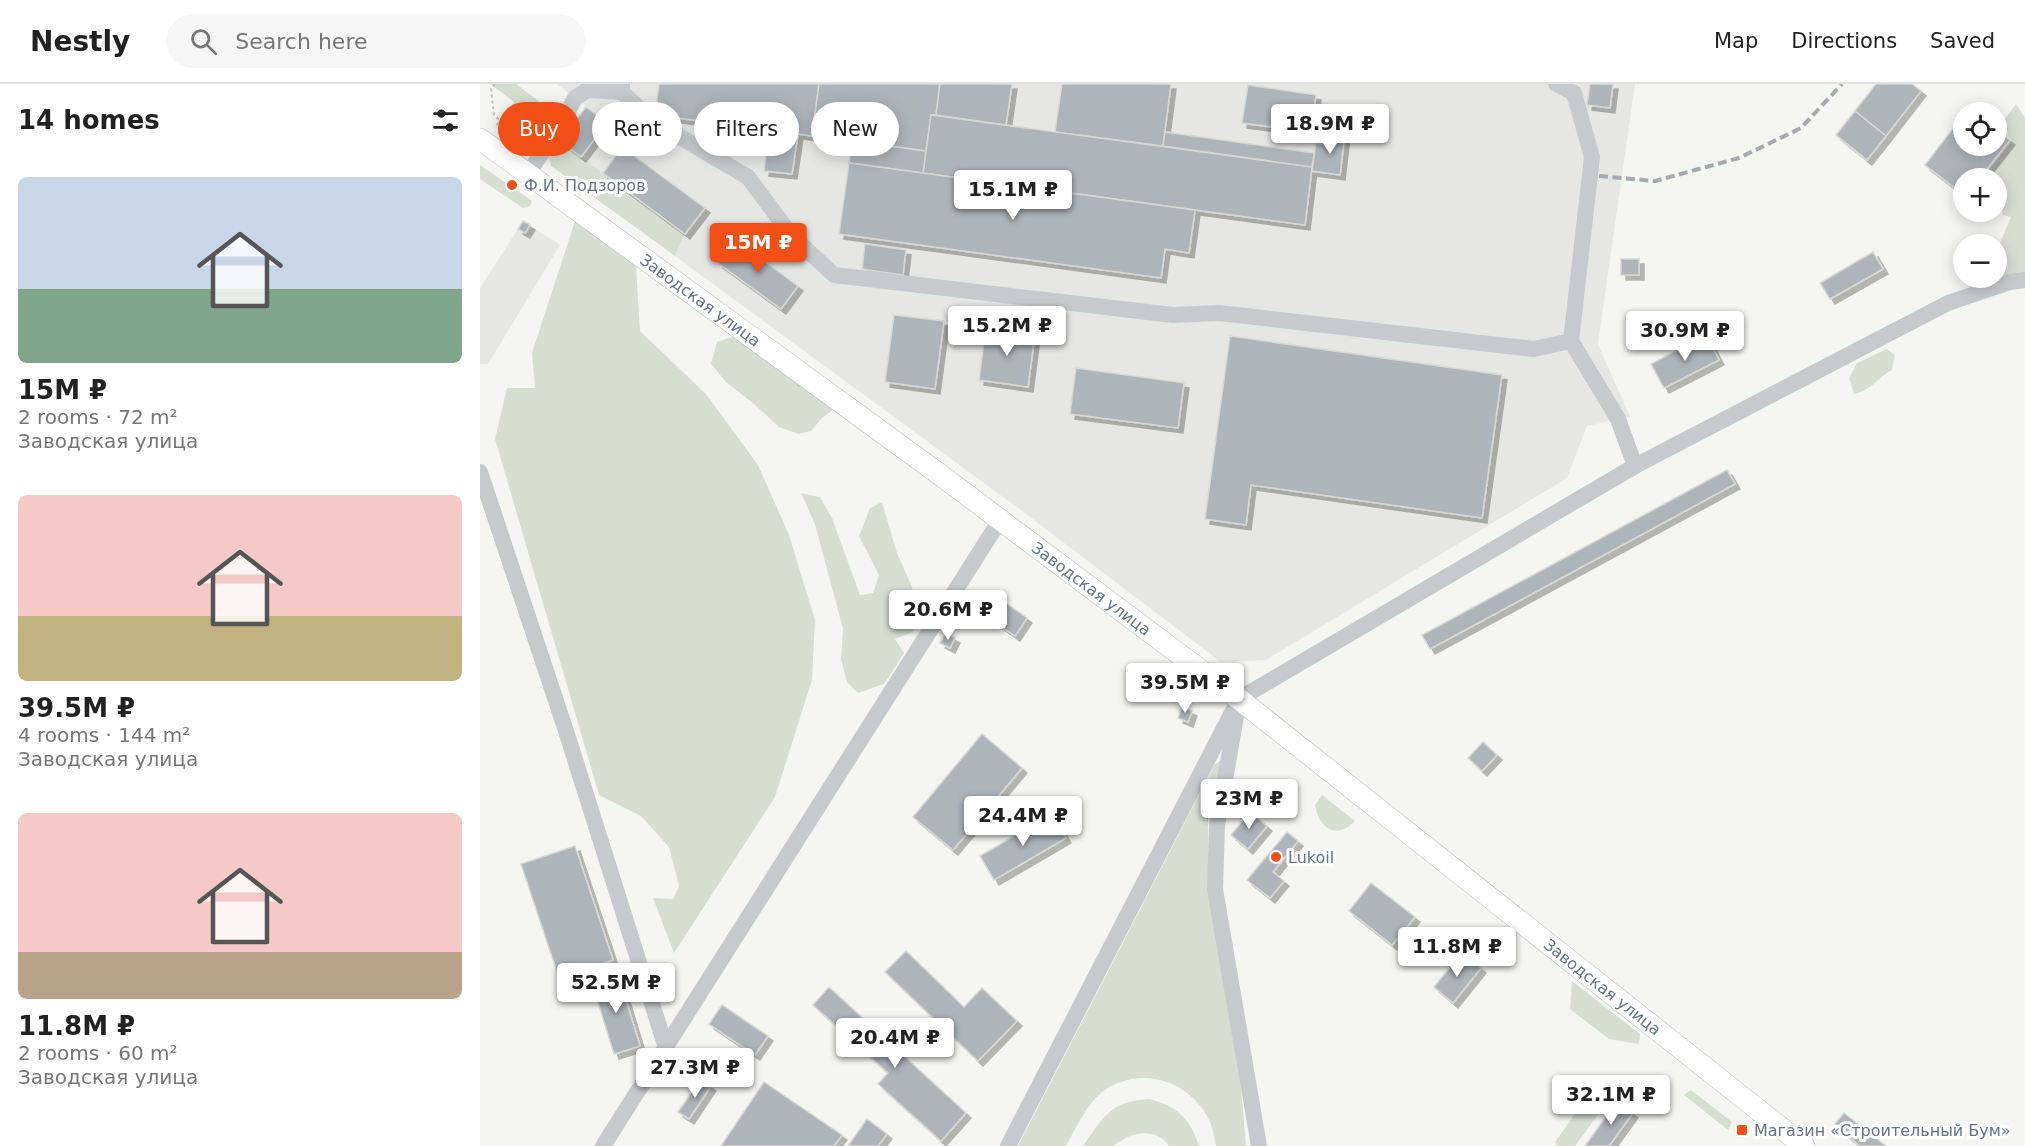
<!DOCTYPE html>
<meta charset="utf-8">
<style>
body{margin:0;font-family:"DejaVu Sans",sans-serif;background:#f6f6f6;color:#222;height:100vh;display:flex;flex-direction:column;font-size:22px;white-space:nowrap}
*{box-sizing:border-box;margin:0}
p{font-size:20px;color:#767676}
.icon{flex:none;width:33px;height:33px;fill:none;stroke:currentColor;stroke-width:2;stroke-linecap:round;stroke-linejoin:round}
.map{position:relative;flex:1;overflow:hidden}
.side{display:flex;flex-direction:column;background:#fff;width:480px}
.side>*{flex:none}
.guide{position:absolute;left:18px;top:18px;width:570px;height:54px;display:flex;gap:12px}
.controls{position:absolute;left:1473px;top:18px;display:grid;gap:12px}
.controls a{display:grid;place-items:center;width:54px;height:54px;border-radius:50%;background:#fff;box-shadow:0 3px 15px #0003;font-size:30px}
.price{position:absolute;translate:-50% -51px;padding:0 14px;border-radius:6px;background:#fff;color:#222;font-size:20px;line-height:39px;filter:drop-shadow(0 2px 3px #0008)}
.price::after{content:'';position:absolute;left:50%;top:36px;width:18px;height:14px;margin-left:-9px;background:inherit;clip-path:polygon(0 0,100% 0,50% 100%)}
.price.current{background:#f14f16;color:#fff}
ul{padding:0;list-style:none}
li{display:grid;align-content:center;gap:12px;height:318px;padding:0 18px}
li span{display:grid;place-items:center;height:186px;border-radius:9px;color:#555}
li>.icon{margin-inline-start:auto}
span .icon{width:108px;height:108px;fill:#fffc;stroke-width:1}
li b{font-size:26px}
h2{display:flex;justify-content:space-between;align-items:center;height:72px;padding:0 18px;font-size:26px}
.tag{padding:0 21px;border-radius:27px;background:#fff;box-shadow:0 3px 15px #0003;font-size:21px;line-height:54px}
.tag.current{background:#f14f16;color:#fff}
header{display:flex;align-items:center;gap:36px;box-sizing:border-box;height:84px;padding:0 30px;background:#fff;border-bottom:2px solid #e0e0e0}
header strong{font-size:28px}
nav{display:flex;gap:33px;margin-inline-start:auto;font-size:21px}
.search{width:420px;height:54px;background:#f6f6f6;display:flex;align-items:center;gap:15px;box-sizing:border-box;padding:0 21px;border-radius:33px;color:#767676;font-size:22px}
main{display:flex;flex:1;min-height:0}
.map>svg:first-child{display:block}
.built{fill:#e6e7e5}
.green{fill:#d6ded2}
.building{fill:#adb4ba;stroke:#d7d7d4;stroke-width:1.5;filter:url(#shadow)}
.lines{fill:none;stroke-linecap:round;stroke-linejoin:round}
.major-casing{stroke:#b7bbbf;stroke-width:22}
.path{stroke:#c0c1c3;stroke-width:2;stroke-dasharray:3 3;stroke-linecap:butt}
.minor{stroke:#c7cacd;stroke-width:16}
.major{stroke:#fff;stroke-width:21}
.rail{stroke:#a4aab0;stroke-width:4;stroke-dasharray:9 4.5;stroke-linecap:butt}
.poi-dot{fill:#f14f16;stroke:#fff;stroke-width:2}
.labels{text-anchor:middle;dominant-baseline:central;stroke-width:6;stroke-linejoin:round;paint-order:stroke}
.poi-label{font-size:16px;fill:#627485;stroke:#fff;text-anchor:start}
.street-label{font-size:16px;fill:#627485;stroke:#fff}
</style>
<header>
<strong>Nestly</strong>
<div class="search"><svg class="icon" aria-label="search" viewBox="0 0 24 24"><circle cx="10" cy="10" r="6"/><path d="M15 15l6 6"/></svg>Search here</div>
<nav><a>Map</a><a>Directions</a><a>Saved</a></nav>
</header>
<main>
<section class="side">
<h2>14 homes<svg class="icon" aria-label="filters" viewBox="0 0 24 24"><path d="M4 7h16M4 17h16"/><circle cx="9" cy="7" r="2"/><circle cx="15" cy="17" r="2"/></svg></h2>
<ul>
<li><span style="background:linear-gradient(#c9d6e8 60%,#7fa58c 0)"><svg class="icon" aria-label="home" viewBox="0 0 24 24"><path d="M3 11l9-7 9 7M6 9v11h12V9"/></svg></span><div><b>15M ₽</b><p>2 rooms · 72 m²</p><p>Заводская улица</p></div></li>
<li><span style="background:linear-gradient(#f6c9c9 65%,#c2b280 0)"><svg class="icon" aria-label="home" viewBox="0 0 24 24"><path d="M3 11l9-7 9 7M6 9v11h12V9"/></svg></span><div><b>39.5M ₽</b><p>4 rooms · 144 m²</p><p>Заводская улица</p></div></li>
<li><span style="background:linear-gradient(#f6c9c9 75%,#b9a48a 0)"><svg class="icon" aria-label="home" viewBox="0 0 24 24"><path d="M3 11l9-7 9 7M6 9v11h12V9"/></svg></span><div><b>11.8M ₽</b><p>2 rooms · 60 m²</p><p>Заводская улица</p></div></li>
</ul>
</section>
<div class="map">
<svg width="1545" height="1062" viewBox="0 0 1545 1062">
<defs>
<filter id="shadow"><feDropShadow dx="5" dy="5" stdDeviation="0" flood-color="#0004"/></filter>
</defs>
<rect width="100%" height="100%" fill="#f5f6f1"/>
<g class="built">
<path d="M77,0H1155L1118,260L1150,333L1107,342L1087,394L786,576L741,578L542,427L195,172L205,150L80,57L106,23Z"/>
<path d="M43,137L80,161L8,280H0V204Z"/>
</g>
<g class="green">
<path d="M10,0H36L68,24L67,30L56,47L28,26L34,18Z"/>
<path d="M1536,20L1545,34V192L1490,204L1488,199L1491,194H1516L1517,166L1531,133L1523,131L1521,125L1526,116L1517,117L1516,94H1503L1532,57L1518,44Z"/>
<path d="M80,57L205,150L195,172L71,82L69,74Z"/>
<path d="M0,81L52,117L50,122L43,124L0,95Z"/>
<path d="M95,137L156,182L160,247L226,310L278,381L309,451L335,536L332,596L295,713L194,869L173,814L193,815L199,802L189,763L161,732L119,711L15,355L27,304H55L52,269Z"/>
<path d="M252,253L266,260L355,324L341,335L331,347L319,350L299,343L274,320L246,298L231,280L237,258Z"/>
<path d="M1407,265L1415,271L1412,286C1397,294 1392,306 1374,310L1369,294L1377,279Z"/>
<path d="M321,409L340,413L352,434L380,511L393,509L399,491L379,452L390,424L402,418L417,469L432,503L437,543L431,549L415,555L424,569L404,600L378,609L367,598L361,575L363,545L335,440Z"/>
<path d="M741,676L744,684L728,734L729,805L760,992L766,1062H736C734,1050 731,1037 724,1027C701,993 656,983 622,1008C606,1021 596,1044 586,1062H538L735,680Z"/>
<path d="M842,711L875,737C857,756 839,745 835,721Z"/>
<path d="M1092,897L1160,950L1159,960L1129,955L1090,925Z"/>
<path d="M1124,1003L1134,1009L1095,1062H1077L1075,1058L1107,1013Z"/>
<path d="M1211,1006L1252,1038L1248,1046L1204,1011Z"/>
<path d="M669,1015C697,1022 710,1034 719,1062H689C677,1042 648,1048 634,1062H603C623,1033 631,1017 669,1015Z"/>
</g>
<g class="building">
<path d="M179,0H339L332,52L175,31Z"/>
<path d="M339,0H460L456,31H451L446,67L332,52Z"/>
<path d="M460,0H532L526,41L456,31Z"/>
<path d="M582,0H691L683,62L575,48Z"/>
<path d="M1110,0H1133L1130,24L1107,21Z"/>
<path d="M1396,0H1432L1441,7L1406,52L1375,27Z"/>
<path d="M768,1L836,11L830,48L762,39Z"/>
<path d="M106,23L127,39L101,73L80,57Z"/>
<path d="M1375,27L1406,52L1387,76L1356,51Z"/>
<path d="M1484,30V62H1516V46L1530,56L1500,94H1484V111L1445,81Z"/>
<path d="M451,31L832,83L825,141L443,89Z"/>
<path d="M23,32L39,43L35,49L19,38Z"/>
<path d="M289,46L318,50L312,90L284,87Z"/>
<path d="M849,47L865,49L860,91L832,87L836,59L847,61Z"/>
<path d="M685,48L834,69L832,83L683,62Z"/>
<path d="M372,57L446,67L443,89L369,79Z"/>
<path d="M142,63L225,124L205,150L123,89Z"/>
<path d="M369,79L715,126L709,169L685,165L681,194L359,150Z"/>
<path d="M43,137L50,141L45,149L38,145Z"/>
<path d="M255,156L318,202L301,225L238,179Z"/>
<path d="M385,160L426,166L423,191L382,185Z"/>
<path d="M1393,168L1403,185L1350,215L1340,199Z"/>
<rect x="1141" y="175" width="18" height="16"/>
<path d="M414,231L464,237L455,305L405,298Z"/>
<path d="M506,243L555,250L548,303L499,296Z"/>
<path d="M1226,251L1239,276L1184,304L1171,280Z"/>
<path d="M750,252L1022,291L1002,434L771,401L766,441L725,435Z"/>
<path d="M596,284L704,299L698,344L590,330Z"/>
<path d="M1247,386L1255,400L950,565L942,551Z"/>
<path d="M509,507L547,534L535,552L496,525Z"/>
<path d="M466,549L475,554L470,564L460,559Z"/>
<path d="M702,623L712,627L708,638L698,634Z"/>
<path d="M502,650L542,684L473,766L433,733Z"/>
<path d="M1003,658L1017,671L1002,687L988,674Z"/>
<path d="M770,728L787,742L768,765L751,751Z"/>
<path d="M572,730L586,754L514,796L500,772Z"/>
<path d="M807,748L818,757L793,788L804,797L790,814L767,796Z"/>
<path d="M95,762L133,876L79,894L41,780Z"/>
<path d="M891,799L935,833L912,861L869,827Z"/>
<path d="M426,867L484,923L502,904L537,937L498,977L405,888Z"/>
<path d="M982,869L1001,884L973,919L954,903Z"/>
<path d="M138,890L160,962L134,970L112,899Z"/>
<path d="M349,903L486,1029L461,1057L398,1000L408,989L333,921Z"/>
<path d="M242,921L288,952L275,971L229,940Z"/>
<path d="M221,995L231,1002L209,1035L198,1028Z"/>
<path d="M284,998L362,1051L354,1062H241Z"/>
<path d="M1137,1017L1153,1029L1129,1062H1105Z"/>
<path d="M1364,1029L1406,1062H1380L1354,1041Z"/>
<path d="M387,1035L407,1050L398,1062H368Z"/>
</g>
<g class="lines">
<defs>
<g id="major">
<path id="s1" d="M0,55L459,390L759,615L1324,1062"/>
</g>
</defs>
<use href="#major" class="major-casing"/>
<g class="path">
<path d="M15,0L11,5L14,31L18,35L17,42L44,63"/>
<path d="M44,62L42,50L66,16"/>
</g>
<g class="minor">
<path d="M142,0V8L171,36L268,93L311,151L354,191L693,231L739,229L1054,265L1091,257"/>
<path d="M1076,0L1094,9L1112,73L1091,257L1138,335L1155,382"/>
<path d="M48,89L77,48L95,14L107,6L142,8"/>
<path d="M0,388L86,647L186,964"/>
<path d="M757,627L737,742L735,805L779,1062"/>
<path d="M123,1062L520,436"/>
<path d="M528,1062L759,615L1155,382L1468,219L1530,198L1545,196"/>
</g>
<use href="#major" class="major"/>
<path class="rail" d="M1119,92L1175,97L1259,74L1321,44L1362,0"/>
</g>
<g class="poi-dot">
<circle cx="32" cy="101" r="6"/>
<circle cx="796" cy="773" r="6"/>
<rect x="1256" y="1040" width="12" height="12" rx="3"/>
</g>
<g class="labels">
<g class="poi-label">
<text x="44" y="101">Ф.И. Подзоров</text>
<text x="808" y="773">Lukoil</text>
<text x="1274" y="1046">Магазин «Строительный Бум»</text>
</g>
<g class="street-label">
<text stroke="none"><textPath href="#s1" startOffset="273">Заводская улица</textPath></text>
<text stroke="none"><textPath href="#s1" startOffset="759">Заводская улица</textPath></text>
<text stroke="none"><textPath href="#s1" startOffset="1407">Заводская улица</textPath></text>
</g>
</g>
</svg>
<div class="controls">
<a><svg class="icon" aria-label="locate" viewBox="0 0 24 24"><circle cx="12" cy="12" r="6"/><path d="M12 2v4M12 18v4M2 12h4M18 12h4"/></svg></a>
<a>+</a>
<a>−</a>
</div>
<b class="price" style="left:850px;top:71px">18.9M ₽</b>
<b class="price" style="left:533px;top:137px">15.1M ₽</b>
<b class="price current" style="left:278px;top:190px">15M ₽</b>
<b class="price" style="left:527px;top:273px">15.2M ₽</b>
<b class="price" style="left:1205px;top:278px">30.9M ₽</b>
<b class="price" style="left:468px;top:557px">20.6M ₽</b>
<b class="price" style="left:705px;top:630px">39.5M ₽</b>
<b class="price" style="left:769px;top:746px">23M ₽</b>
<b class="price" style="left:543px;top:763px">24.4M ₽</b>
<b class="price" style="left:977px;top:894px">11.8M ₽</b>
<b class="price" style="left:136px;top:930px">52.5M ₽</b>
<b class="price" style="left:415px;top:985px">20.4M ₽</b>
<b class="price" style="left:215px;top:1015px">27.3M ₽</b>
<b class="price" style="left:1131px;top:1042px">32.1M ₽</b>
<div class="guide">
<a class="tag current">Buy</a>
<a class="tag">Rent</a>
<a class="tag">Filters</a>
<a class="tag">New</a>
</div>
</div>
</main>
